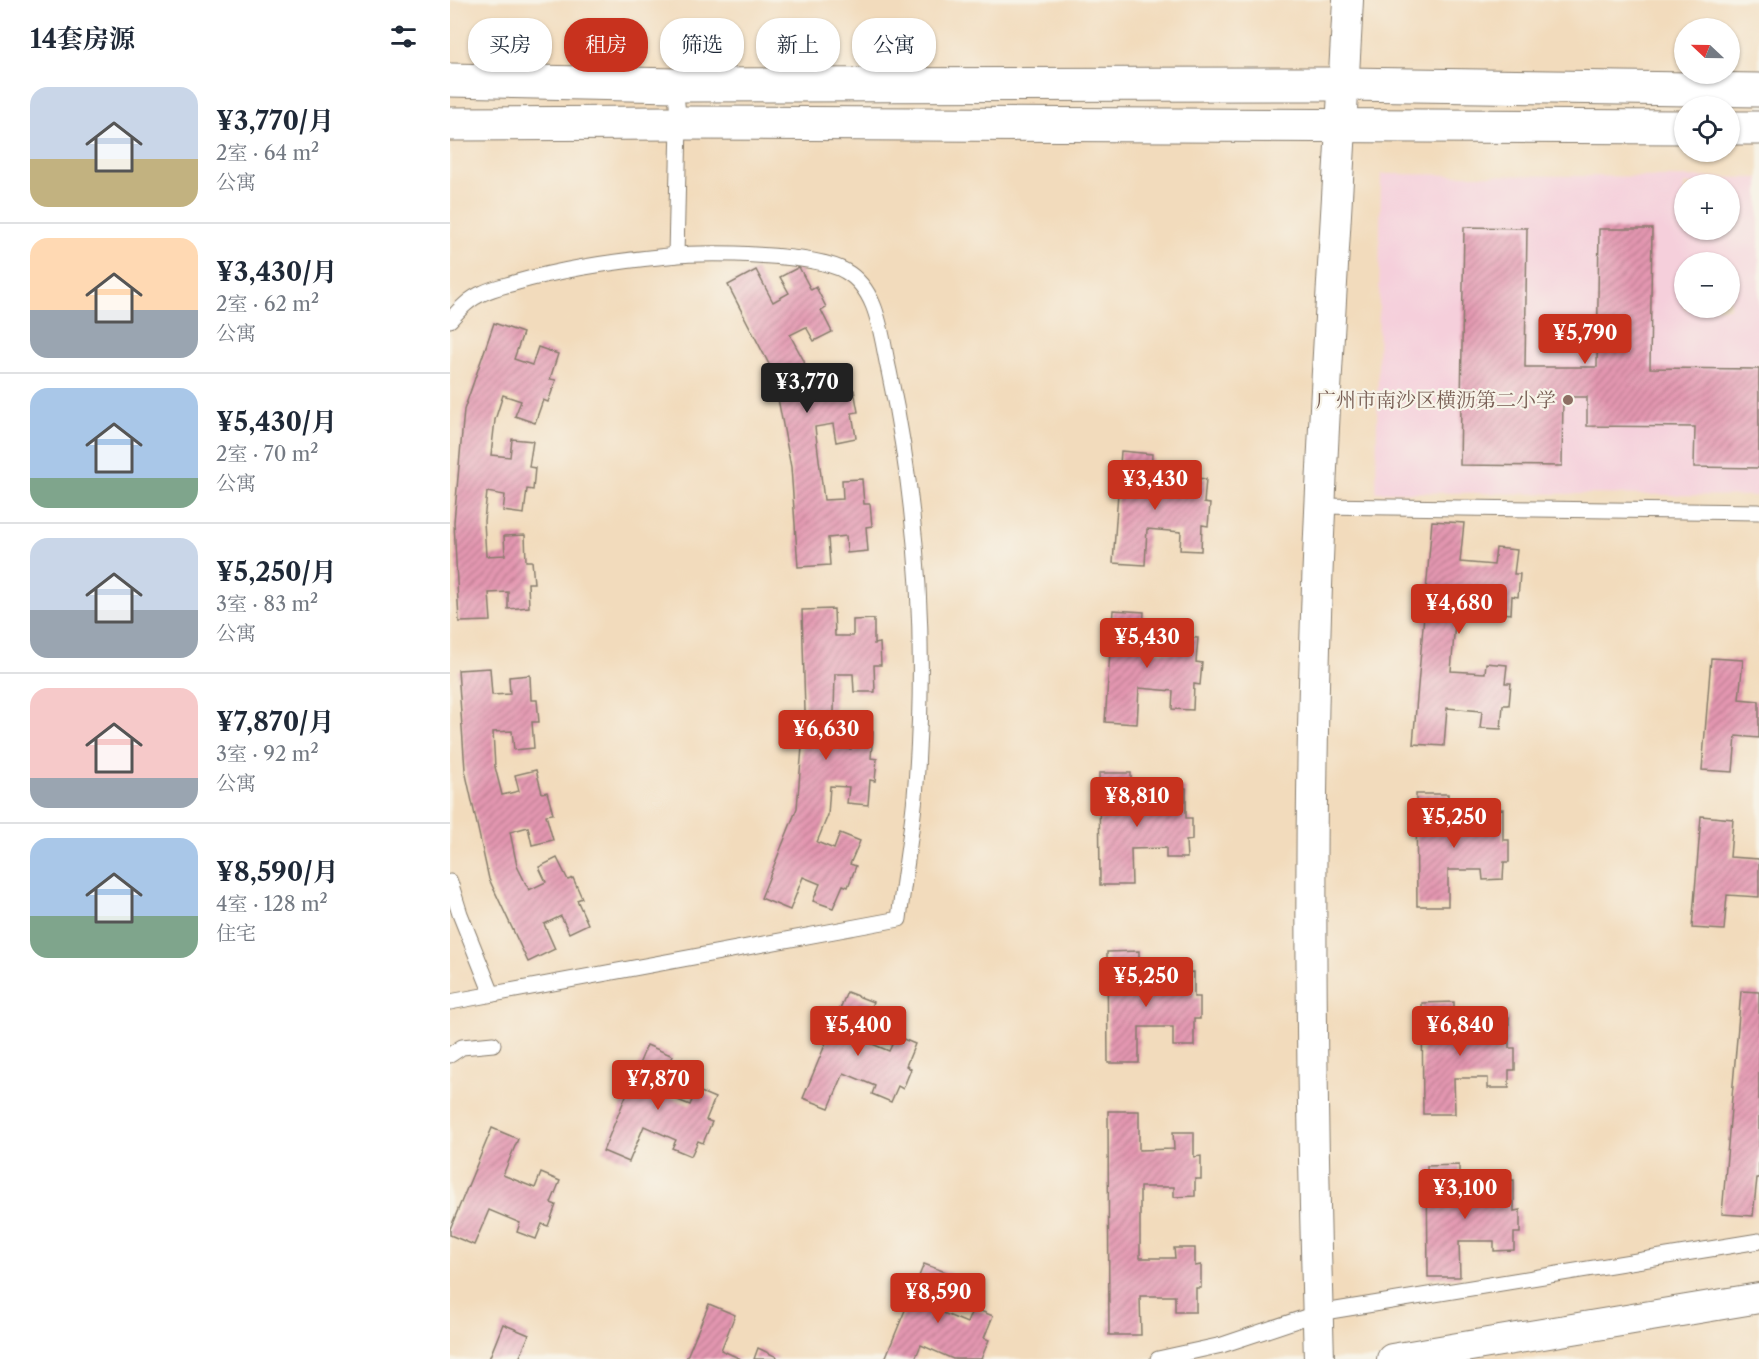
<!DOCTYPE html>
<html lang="zh">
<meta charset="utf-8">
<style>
body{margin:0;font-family:"Libre Caslon Text","Noto Serif SC",serif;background:#f6f6f7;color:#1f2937;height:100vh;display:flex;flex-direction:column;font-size:22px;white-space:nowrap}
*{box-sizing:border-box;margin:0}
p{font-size:20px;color:#747a83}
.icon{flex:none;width:33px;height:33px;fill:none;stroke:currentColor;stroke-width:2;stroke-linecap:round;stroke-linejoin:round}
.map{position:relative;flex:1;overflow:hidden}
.details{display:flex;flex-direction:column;background:#fff;width:450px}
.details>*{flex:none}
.top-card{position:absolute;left:18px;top:18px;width:570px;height:54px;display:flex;gap:12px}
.needle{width:39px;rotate:292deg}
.fabs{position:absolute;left:1224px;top:18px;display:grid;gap:12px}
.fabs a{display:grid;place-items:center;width:66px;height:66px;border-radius:50%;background:#fff;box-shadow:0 2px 4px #0004;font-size:30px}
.price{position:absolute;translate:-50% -51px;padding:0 14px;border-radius:6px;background:#c8321e;color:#fff;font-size:20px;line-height:39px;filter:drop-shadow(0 2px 3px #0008)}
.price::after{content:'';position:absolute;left:50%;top:36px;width:18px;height:14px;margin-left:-9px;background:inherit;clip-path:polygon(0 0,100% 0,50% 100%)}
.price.active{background:#222;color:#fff}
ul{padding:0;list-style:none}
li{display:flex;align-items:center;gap:18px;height:150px;padding:0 30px}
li+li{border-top:2px solid #e0e1e3}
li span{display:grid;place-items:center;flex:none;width:168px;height:120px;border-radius:18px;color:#555}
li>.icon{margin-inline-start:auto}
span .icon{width:72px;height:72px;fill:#fffc;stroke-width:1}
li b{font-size:26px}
h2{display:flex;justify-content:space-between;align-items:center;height:72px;padding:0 30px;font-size:26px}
.chip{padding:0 21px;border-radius:24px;background:#fff;box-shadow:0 2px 4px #0004;font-size:21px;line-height:54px}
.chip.active{background:#c8321e;color:#fff}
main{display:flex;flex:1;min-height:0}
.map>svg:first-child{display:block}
.built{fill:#f5cfdb;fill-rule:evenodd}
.building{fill:url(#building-hatch)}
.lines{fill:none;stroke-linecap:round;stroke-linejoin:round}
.lane-casing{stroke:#877c6c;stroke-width:17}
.street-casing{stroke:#877c6c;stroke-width:32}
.secondary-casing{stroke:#877c6c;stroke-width:35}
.lane{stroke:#fff;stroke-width:15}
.street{stroke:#fff;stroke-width:30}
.secondary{stroke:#fff;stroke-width:33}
.education-dot{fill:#8d6e63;stroke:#f7f3e8;stroke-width:2}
.labels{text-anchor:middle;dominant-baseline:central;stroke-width:4.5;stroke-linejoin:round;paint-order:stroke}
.education-label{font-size:20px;fill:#785e54;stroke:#f7f3e8;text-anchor:end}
</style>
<main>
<section class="details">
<h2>14套房源<svg class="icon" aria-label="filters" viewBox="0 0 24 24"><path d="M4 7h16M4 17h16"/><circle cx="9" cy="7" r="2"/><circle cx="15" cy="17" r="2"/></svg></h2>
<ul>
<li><span style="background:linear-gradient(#c9d6e8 60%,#c2b280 0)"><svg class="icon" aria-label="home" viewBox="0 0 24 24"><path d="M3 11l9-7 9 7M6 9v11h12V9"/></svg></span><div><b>¥3,770/月</b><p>2室 · 64 m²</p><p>公寓</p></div></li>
<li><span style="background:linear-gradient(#ffd9b3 60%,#9aa5b1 0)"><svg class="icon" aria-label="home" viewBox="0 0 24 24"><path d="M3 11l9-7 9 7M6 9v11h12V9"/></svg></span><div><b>¥3,430/月</b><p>2室 · 62 m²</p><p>公寓</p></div></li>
<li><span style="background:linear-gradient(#a9c7e8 75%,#7fa58c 0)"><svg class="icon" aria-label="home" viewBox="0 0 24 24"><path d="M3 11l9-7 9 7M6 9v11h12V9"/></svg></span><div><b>¥5,430/月</b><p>2室 · 70 m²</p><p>公寓</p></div></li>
<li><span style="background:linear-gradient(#c9d6e8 60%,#9aa5b1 0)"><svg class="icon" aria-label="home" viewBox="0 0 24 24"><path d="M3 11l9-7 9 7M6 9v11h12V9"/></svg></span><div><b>¥5,250/月</b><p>3室 · 83 m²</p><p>公寓</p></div></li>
<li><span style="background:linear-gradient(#f6c9c9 75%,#9aa5b1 0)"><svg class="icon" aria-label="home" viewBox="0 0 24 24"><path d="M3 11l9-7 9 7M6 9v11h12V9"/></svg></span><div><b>¥7,870/月</b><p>3室 · 92 m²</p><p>公寓</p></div></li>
<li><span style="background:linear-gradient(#a9c7e8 65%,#7fa58c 0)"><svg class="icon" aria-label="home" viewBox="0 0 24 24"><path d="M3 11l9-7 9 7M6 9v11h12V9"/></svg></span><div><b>¥8,590/月</b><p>4室 · 128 m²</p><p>住宅</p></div></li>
</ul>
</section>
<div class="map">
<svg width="1309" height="1359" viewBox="0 0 1309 1359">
<defs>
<pattern id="building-hatch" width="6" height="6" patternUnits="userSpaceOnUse" patternTransform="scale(1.5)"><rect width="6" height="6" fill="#e497b1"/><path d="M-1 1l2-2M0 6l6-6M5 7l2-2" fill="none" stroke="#b87a8f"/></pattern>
</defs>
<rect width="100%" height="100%" fill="#f7f3e8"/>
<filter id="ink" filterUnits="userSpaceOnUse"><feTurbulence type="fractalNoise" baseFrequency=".0167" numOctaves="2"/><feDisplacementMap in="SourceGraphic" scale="12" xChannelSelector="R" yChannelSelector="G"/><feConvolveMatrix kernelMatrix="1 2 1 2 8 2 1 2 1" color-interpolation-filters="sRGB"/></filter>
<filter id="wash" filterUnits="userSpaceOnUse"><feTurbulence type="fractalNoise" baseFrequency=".008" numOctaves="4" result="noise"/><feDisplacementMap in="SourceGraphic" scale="24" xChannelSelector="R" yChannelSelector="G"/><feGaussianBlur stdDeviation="1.35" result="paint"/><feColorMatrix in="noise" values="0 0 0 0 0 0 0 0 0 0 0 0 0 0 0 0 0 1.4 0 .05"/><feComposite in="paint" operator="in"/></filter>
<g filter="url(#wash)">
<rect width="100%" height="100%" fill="#f2dbbc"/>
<path class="built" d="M931,174L1309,178V496L926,492ZM1234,184H1280V230H1234ZM1234,262H1280V308H1234Z"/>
<g id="blocks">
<g class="building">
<path d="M1014,227L1077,228L1075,367H1147L1149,229H1202L1200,368L1309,369V468L1244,467L1245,427L1137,426V397H1113L1112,466L1010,465Z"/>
<path d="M349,267L361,290L366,287L376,307L371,310L382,332L364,341L356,327L340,335L354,361L359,390L377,387L374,370L394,367L398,391L404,390L408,412L402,413L406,438L386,442L383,424L365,427L374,500L393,499L392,480L412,479L414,504H420L422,526L416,527L418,551L397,553L396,536L378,538L380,565L348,567L341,467L323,372L278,285L306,270L323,302L339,293L330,277Z"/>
<path d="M44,323L73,333L64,359L82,365L88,347L108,354L100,379L106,380L98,402L93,400L85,423L65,416L71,401L53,395L45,420L41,455L60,457L62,439L83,441L79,467L85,468L83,490L77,489L74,514L53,511L55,495L37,492L34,521L36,556L55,555L54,536L75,535L76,561H82L84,583H78L79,607L58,609V592L39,593L41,621L9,622L4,522L14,410Z"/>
<path d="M671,451L702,454L700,492L734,494L735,477L756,479L754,503L760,504L758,526L752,525L751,551L730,550L731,532L697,529L695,565L663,563Z"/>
<path d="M982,521L1014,523L1010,562L1044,565L1046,548L1067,550L1064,574H1070L1068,597L1062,596L1061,614L1040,612L1041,602L1007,599L1001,671L1035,673L1036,663L1057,665L1055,683H1061L1059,705H1053L1051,729L1030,728L1032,711L997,708L994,746L963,744Z"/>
<path d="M384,609L385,636H403V620L424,619V644L430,643L431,665H424L425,692H404L403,674H385L383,748L401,749L402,731L423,732L421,758L427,759L425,781L420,780L418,805L397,803L399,787L380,786L378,815L367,842L384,849L390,833L410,841L400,864L406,866L398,887L393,885L383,908L363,901L370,884L353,877L340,910L311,898L347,808L355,711L352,610Z"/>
<path d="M663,610L694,612L692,651L726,653L727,637L748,638L746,662L752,663L750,685L744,684L743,710L722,709L723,691L689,688L687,724L655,722Z"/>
<path d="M1261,658L1293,660L1289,699L1309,701V738L1286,736L1283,772L1252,770Z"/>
<path d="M40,668L42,695L60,694L59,677L80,675L81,700H87L89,722H82L84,748L64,750L62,731L43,732L45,767L52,795L69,791L65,775L86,770L92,793L97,792L103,814L96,815L103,840L82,845L78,827L60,832L67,866L79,890L96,882L89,867L107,858L118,880L123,878L132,898L127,900L138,924L119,933L111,916L94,924L105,949L78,962L39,879L15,770L8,670Z"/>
<path d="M649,773H681V811H715V788H736V818H742V840L736,841L737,858H716V848L681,849L682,885H650Z"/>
<path d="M966,794H998V832H1032V810L1053,809V840H1059V862H1054L1053,879L1033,880L1032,870H998V906H967Z"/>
<path d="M1251,816L1283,819L1280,857L1309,859V897L1277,895L1274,930L1242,928Z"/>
<path d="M689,951V990L723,989V973L744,972V997H750V1019H744V1046H723V1027H689V1063H658L657,952Z"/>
<path d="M1291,991L1309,992V1178H1307L1303,1216L1272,1214Z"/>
<path d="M397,992L423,1002L408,1038L439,1051L446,1036L465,1044L456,1066L461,1069L453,1089L448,1086L441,1102L422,1094L425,1086L394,1073L379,1108L353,1098Z"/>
<path d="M1004,1002V1041L1038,1040V1018L1059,1017V1048H1065V1070H1059V1088H1038V1078H1004L1005,1114H973L972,1003Z"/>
<path d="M197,1045L223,1056L208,1092L240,1105L246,1090L265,1098L256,1120L262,1122L253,1143L248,1141L241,1156L222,1148L226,1140L194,1126L179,1162L153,1151Z"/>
<path d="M658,1111H689V1150L724,1149L723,1132H744V1157L751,1156V1179H745V1196L724,1197V1187H690V1258H725L724,1248H745V1266L751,1265V1288H746V1312H725V1296H690L691,1335H659Z"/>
<path d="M42,1128L68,1139L53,1175L85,1188L91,1173L110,1181L101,1203L106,1205L98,1226L92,1224L86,1239L67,1232L70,1223L39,1210L24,1245L0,1235V1229Z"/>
<path d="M1009,1165V1204L1043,1203V1181L1064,1180V1211L1070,1210V1233H1064V1250L1044,1251V1241H1009L1010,1277H978L977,1166Z"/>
<path d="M474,1264L501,1274L486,1310L517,1323L523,1308L543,1316L534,1338L539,1340L531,1359H503L471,1345L465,1359H435Z"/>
<path d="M259,1304L285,1315L271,1350L291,1359H236Z"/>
<path d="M53,1324L79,1335L69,1359H39Z"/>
<path d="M308,1348L327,1357L326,1359H304Z"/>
</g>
</g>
</g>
<g filter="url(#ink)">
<use href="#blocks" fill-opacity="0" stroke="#877c6c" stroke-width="1.5"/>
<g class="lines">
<defs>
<g id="lane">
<path d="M225,85L229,123L226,255"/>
<path d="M0,320C10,309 20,298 33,293C43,288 54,286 64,283C115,268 166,261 218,256C255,252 365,253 395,271C429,290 431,337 439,371C469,511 477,654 465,796C461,837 454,878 449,919L0,1002"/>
<path d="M870,506L1309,512"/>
<path d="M0,882L10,914L42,994"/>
<path d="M0,1055L12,1047L43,1044"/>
<path d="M708,1359L772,1345L868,1313L1309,1241"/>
</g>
<g id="street">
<path d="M869,1359C862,1122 858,885 865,648C871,432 887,216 898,0"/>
<path d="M942,1359L1309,1298"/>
</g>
<g id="secondary">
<path d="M0,80L225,85L894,84L1309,90"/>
<path d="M0,124L229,123L1234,127"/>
<path d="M1280,128H1309"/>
</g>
</defs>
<use href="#lane" class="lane-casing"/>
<use href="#street" class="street-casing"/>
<use href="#secondary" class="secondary-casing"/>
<use href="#lane" class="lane"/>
<use href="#street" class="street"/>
<use href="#secondary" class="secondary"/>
</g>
</g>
<circle class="education-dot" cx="1118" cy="400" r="6"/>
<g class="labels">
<g class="education-label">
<text x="1106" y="400">广州市南沙区横沥第二小学</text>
</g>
</g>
</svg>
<div class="fabs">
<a><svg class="needle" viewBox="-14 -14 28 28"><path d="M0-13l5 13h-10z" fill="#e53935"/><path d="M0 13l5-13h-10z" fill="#747a83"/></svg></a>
<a><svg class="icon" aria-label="locate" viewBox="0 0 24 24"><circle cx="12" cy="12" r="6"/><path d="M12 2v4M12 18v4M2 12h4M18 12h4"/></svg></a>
<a>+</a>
<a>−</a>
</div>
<b class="price" style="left:1135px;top:365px">¥5,790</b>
<b class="price active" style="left:357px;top:414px">¥3,770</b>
<b class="price" style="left:705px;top:511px">¥3,430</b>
<b class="price" style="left:1009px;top:635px">¥4,680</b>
<b class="price" style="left:697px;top:669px">¥5,430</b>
<b class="price" style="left:376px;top:761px">¥6,630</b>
<b class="price" style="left:687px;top:828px">¥8,810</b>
<b class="price" style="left:1004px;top:849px">¥5,250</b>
<b class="price" style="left:696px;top:1008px">¥5,250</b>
<b class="price" style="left:408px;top:1057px">¥5,400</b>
<b class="price" style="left:1010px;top:1057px">¥6,840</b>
<b class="price" style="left:208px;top:1111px">¥7,870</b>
<b class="price" style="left:1015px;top:1220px">¥3,100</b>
<b class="price" style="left:488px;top:1324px">¥8,590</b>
<div class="top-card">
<a class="chip">买房</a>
<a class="chip active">租房</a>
<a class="chip">筛选</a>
<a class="chip">新上</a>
<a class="chip">公寓</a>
</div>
</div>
</main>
